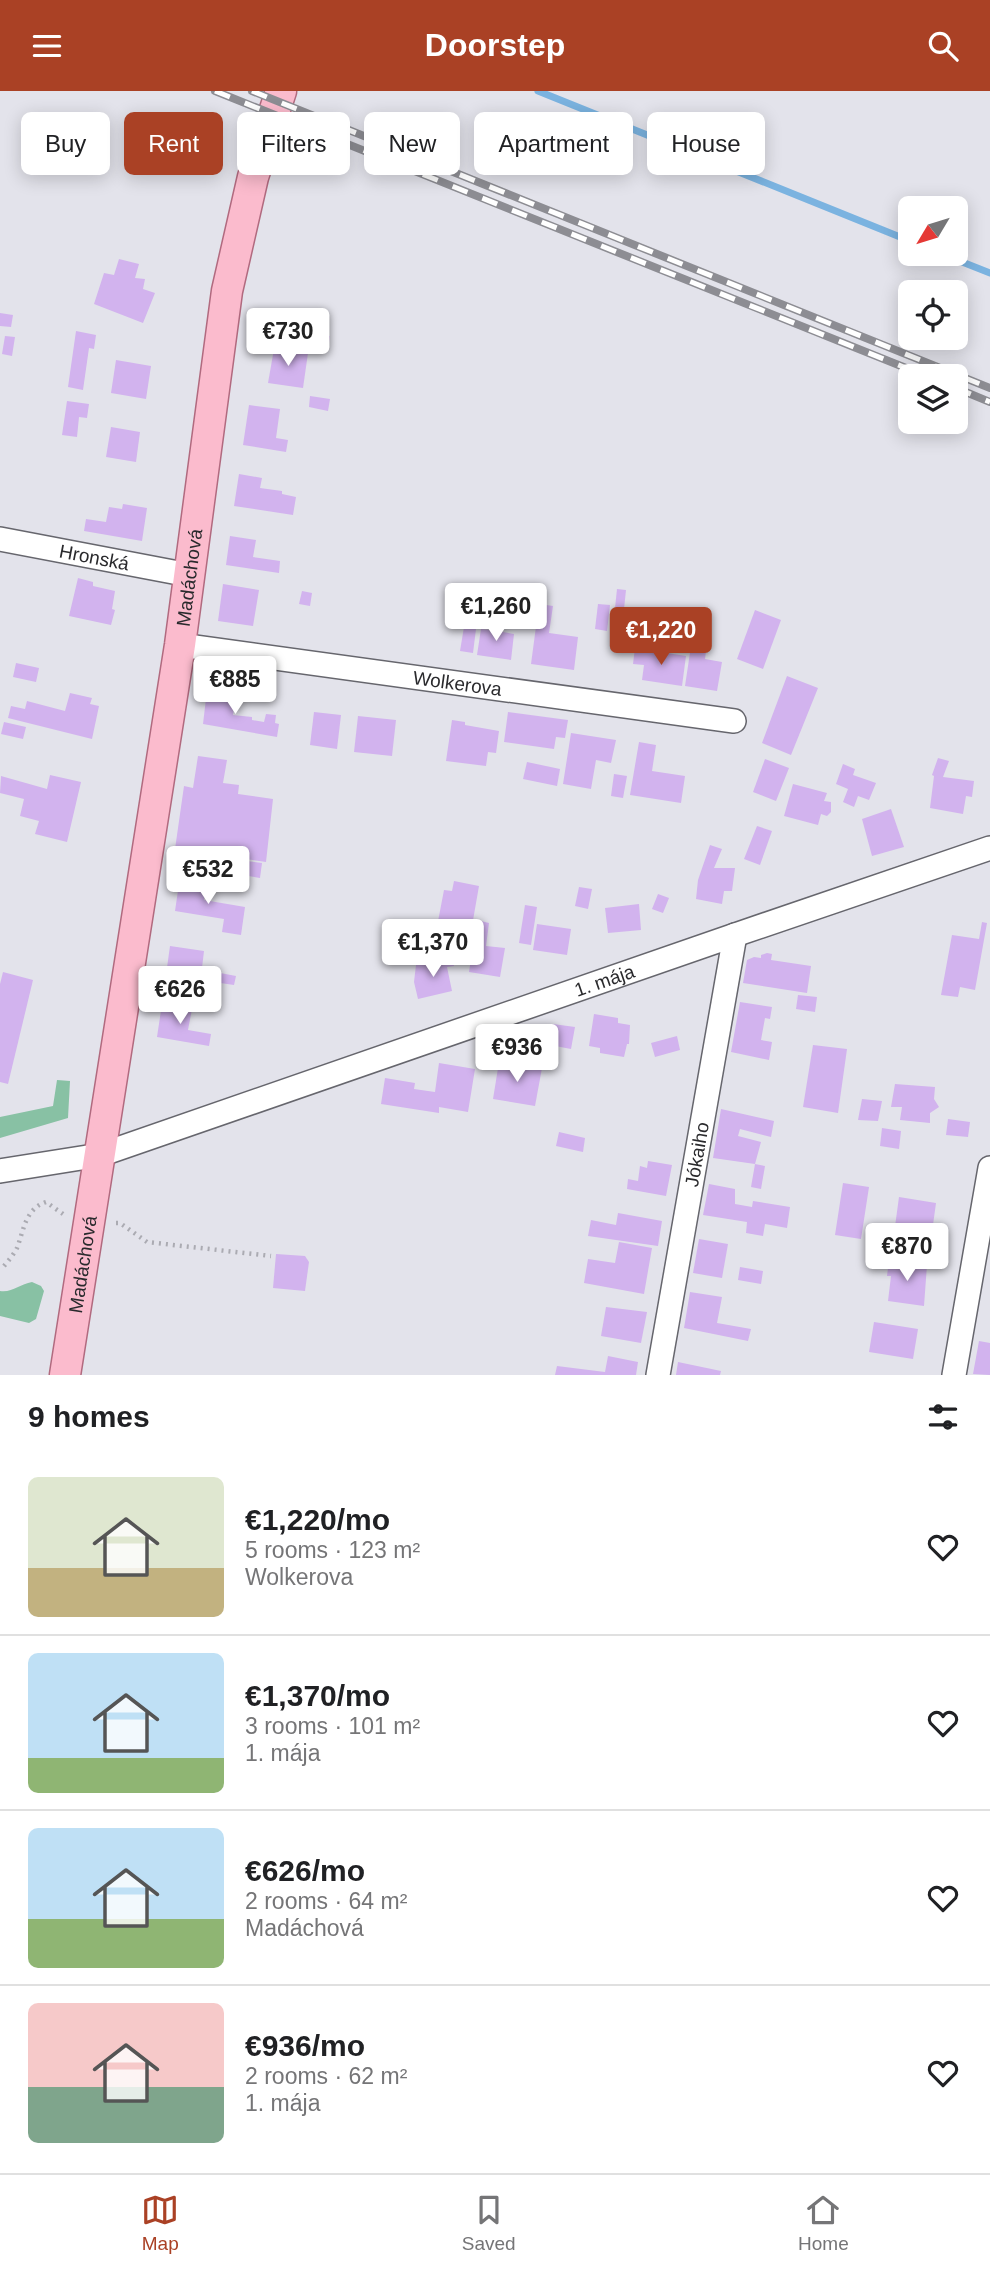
<!DOCTYPE html>
<meta charset="utf-8">
<style>
body{margin:0;font-family:Arial,sans-serif;background:#f2f2f2;color:#202124;height:100vh;display:flex;flex-direction:column;font-size:26px;white-space:nowrap}
*{box-sizing:border-box;margin:0}
p{font-size:23px;color:#757577}
.icon{flex:none;width:38px;height:38px;fill:none;stroke:currentColor;stroke-width:2;stroke-linecap:round;stroke-linejoin:round}
.map{position:relative;height:1284px;overflow:hidden}
.panel{display:flex;flex-direction:column;background:#fff;flex:1}
.panel>*{flex:none}
.top-card{position:absolute;left:21px;top:21px;width:948px;height:63px;display:flex;gap:14px}
.needle{width:46px;rotate:232deg}
.controls{position:absolute;left:898px;top:105px;display:grid;gap:14px}
.controls a{display:grid;place-items:center;width:70px;height:70px;border-radius:10px;background:#fff;box-shadow:0 4px 18px #0003;font-size:35px}
.price{position:absolute;translate:-50% -60px;padding:0 16px;border-radius:7px;background:#fff;color:#222;font-size:23px;line-height:46px;filter:drop-shadow(0 2px 4px #0008)}
.price::after{content:'';position:absolute;left:50%;top:42px;width:21px;height:16px;margin-left:-10px;background:inherit;clip-path:polygon(0 0,100% 0,50% 100%)}
.price.current{background:#aa4125;color:#fff}
ul{padding:0;list-style:none}
li{display:flex;align-items:center;gap:21px;height:175px;padding:0 28px}
li+li{border-top:2px solid #e0e0e0}
li span{display:grid;place-items:center;flex:none;width:196px;height:140px;border-radius:10px;color:#555}
li>.icon{margin-inline-start:auto}
span .icon{width:84px;height:84px;fill:#fffc;stroke-width:1}
li b{font-size:30px}
h2{display:flex;justify-content:space-between;align-items:center;height:84px;padding:0 28px;font-size:30px}
.pill{padding:0 24px;border-radius:10px;background:#fff;box-shadow:0 4px 18px #0003;font-size:24px;line-height:63px}
.pill.current{background:#aa4125;color:#fff}
header{display:flex;justify-content:space-between;align-items:center;height:91px;padding:0 28px;background:#aa4125;color:#fff;font-size:32px;font-weight:600}
.tab-bar{display:flex;justify-content:space-around;align-items:center;height:98px;border-top:2px solid #e0e0e0;background:#fff;font-size:19px;color:#757577}
.tab-bar a{display:grid;justify-items:center;gap:4px}
.tab-bar .current{color:#aa4125}
.map>svg:first-child{display:block}
.green{fill:#88c1a4}
.lines{fill:none;stroke-linecap:round;stroke-linejoin:round}
.stream{stroke:#7bb3e0;stroke-width:7}
.building{fill:#d2b3ee}
.minor-casing{stroke:#66666d;stroke-width:26}
.major-casing{stroke:#b16a7f;stroke-width:33}
.path{stroke:#ababb2;stroke-width:4.5;stroke-dasharray:2 5;stroke-linecap:butt}
.minor{stroke:#fff;stroke-width:23}
.major{stroke:#fbbbcd;stroke-width:30}
.rail-casing{stroke:#8d8d93;stroke-width:8}
.rail{stroke:#fff;stroke-width:5;stroke-dasharray:16;stroke-linecap:butt}
.labels{text-anchor:middle;dominant-baseline:central;stroke-width:5;stroke-linejoin:round;paint-order:stroke}
.street-label{font-size:19px;fill:#2a2a2d;stroke:#fff}
</style>
<header><svg class="icon" aria-label="menu" viewBox="0 0 24 24"><path d="M4 6h16M4 12h16M4 18h16"/></svg>Doorstep<svg class="icon" aria-label="search" viewBox="0 0 24 24"><circle cx="10" cy="10" r="6"/><path d="M15 15l6 6"/></svg></header>
<div class="map">
<svg width="990" height="1284" viewBox="0 0 990 1284">
<rect width="100%" height="100%" fill="#e3e3eb"/>
<g class="green">
<path d="M57,989L70,990L68,1027L0,1047V1026L53,1015Z"/>
<path d="M32,1191L41,1195L44,1200L36,1228L29,1232L0,1225V1200C12,1202 20,1193 32,1191Z"/>
</g>
<g class="lines">
<g class="stream">
<path d="M538,0L910,150"/>
<path d="M942,163L990,182"/>
</g>
</g>
<g class="building">
<path d="M119,168L139,173L135,187L145,188L143,198L155,202L143,232L94,213L104,182L114,184Z"/>
<path d="M0,222L13,224L11,236L0,235Z"/>
<path d="M76,240L96,244L94,258L89,257L83,299L68,296Z"/>
<path d="M307,241L330,245L328,258L305,254Z"/>
<path d="M5,245L15,246L12,265L2,263Z"/>
<path d="M274,258L308,262L303,297L268,292Z"/>
<path d="M116,269L151,275L146,308L111,302Z"/>
<path d="M310,305L330,308L328,320L309,316Z"/>
<path d="M67,310L89,313L87,327L79,326L77,346L62,344Z"/>
<path d="M249,314L280,318L276,347L288,349L286,361L243,354Z"/>
<path d="M111,336L140,341L136,371L106,366Z"/>
<path d="M239,383L262,387L260,397L282,400V403L296,406L293,424L234,415Z"/>
<path d="M123,413L147,417L142,450L84,440L86,428L106,431L109,416L122,418Z"/>
<path d="M230,445L256,449L253,466L280,470L279,482L226,474Z"/>
<path d="M78,487L93,491V495L115,500L112,518L115,519L111,534L69,525Z"/>
<path d="M223,493L259,499L253,535L218,530Z"/>
<path d="M617,498L626,499L624,518L615,517Z"/>
<path d="M302,500L312,502L310,515L299,513Z"/>
<path d="M539,513L553,515L549,542L578,546L574,579L531,573Z"/>
<path d="M598,513L610,514L607,540L595,538Z"/>
<path d="M755,519L781,529L763,578L737,568Z"/>
<path d="M493,532L504,534L503,541L514,543L511,569L477,564L481,538L492,539Z"/>
<path d="M694,535L709,537L705,568L722,571L717,600L685,595Z"/>
<path d="M464,536L476,538L473,562L460,560Z"/>
<path d="M635,557L686,565L682,595L642,589L644,574L633,573Z"/>
<path d="M16,572L39,577L36,591L13,586Z"/>
<path d="M787,585L818,597L791,664L762,652Z"/>
<path d="M252,592L261,594L259,611L249,610Z"/>
<path d="M207,599L236,603L233,624L252,626V629L264,631L266,623L276,624L275,632L279,633L277,646L203,633Z"/>
<path d="M70,602L92,607L90,613L99,615L92,648L8,627L11,615L25,618L27,610L65,620Z"/>
<path d="M314,621L341,624L337,658L310,654Z"/>
<path d="M508,621L568,629L565,647L556,646L554,658L504,651Z"/>
<path d="M358,625L396,629L392,665L354,661Z"/>
<path d="M452,629L465,631V634L499,640L496,662L488,661L486,675L446,670Z"/>
<path d="M4,631L26,636L23,648L1,643Z"/>
<path d="M571,642L616,649L611,672L596,669L591,698L563,693Z"/>
<path d="M639,651L656,654L652,680L685,685L681,712L630,704Z"/>
<path d="M198,665L227,669L223,692L239,694L238,703L273,708L266,771L175,758L184,695L193,697Z"/>
<path d="M938,667L949,670L943,686L974,690L972,706L966,705L963,723L930,717L934,685L932,684Z"/>
<path d="M765,668L789,677L776,710L753,701Z"/>
<path d="M527,671L560,678L557,695L523,688Z"/>
<path d="M843,673L855,678L853,684L876,692L869,709L858,705L854,716L843,711L848,698L836,693Z"/>
<path d="M614,683L627,685L623,707L611,705Z"/>
<path d="M50,684L81,691L67,751L35,743L39,730L20,725L24,708L0,702L1,685L47,698Z"/>
<path d="M793,693L827,702L824,710L831,711V721L827,725L821,723L818,734L784,725Z"/>
<path d="M891,718L904,756L872,765L862,728Z"/>
<path d="M757,735L772,740L760,774L744,768Z"/>
<path d="M710,754L722,758L714,777H735L732,800H724L722,813L696,808L698,789Z"/>
<path d="M233,768L262,772L260,787L230,782Z"/>
<path d="M180,786L207,790L204,809L245,816L241,844L222,841L224,828L175,820Z"/>
<path d="M454,790L479,795L469,852L435,846L444,799L452,800Z"/>
<path d="M579,796L592,798L588,818L575,815Z"/>
<path d="M658,803L669,807L663,822L652,818Z"/>
<path d="M639,813L641,839L608,842L605,817Z"/>
<path d="M525,814L537,816L531,854L519,852Z"/>
<path d="M477,829L489,832L486,855L505,857L500,886L469,881Z"/>
<path d="M982,831L987,832L975,899L960,896L958,906L941,904L952,844L979,848Z"/>
<path d="M537,833L571,838L567,864L533,859Z"/>
<path d="M170,855L204,860L202,877L215,879V881L236,885L234,894L166,884Z"/>
<path d="M767,862L772,863L771,869L811,875L807,902L743,892L747,869L754,866L761,867V864Z"/>
<path d="M452,867L454,875L447,876L452,900L418,908L414,891L416,874L430,873Z"/>
<path d="M3,881L33,889L8,993L0,991V893Z"/>
<path d="M798,904L817,906L815,921L796,918Z"/>
<path d="M740,911L772,916L770,928L765,927L761,949L772,951L769,969L731,961Z"/>
<path d="M162,913L192,918L188,939L211,943L209,955L157,946Z"/>
<path d="M594,923L618,927V932L630,934L629,953H627L624,966L600,962V957L589,955Z"/>
<path d="M553,933L575,936L571,958L550,954Z"/>
<path d="M677,945L680,959L655,966L651,952Z"/>
<path d="M813,954L847,958L838,1022L803,1016Z"/>
<path d="M499,971L542,977L535,1015L493,1008Z"/>
<path d="M439,972L475,978L468,1021L439,1016V1022L381,1013L385,987L415,992L414,998L435,1001Z"/>
<path d="M895,993L935,996L934,1008L939,1016L930,1022V1032L900,1029L902,1016H891Z"/>
<path d="M862,1008L882,1010L878,1030L858,1029Z"/>
<path d="M721,1018L774,1030L771,1046L740,1038L738,1045L761,1051L755,1073L713,1067Z"/>
<path d="M948,1028L970,1031L968,1046L946,1044Z"/>
<path d="M882,1037L901,1040L899,1058L880,1055Z"/>
<path d="M559,1041L585,1047L583,1061L556,1055Z"/>
<path d="M648,1070L672,1074L666,1105L627,1098L628,1088L638,1090L640,1075L647,1077Z"/>
<path d="M755,1073L765,1075L761,1098L751,1096Z"/>
<path d="M843,1092L869,1096L861,1148L835,1144Z"/>
<path d="M709,1093L735,1098V1113L752,1116L753,1110L790,1116L787,1137L765,1133L763,1145L746,1142L747,1131L703,1124Z"/>
<path d="M899,1106L936,1112L932,1141H935L933,1155L893,1150Z"/>
<path d="M618,1122L662,1130L658,1155L588,1145L591,1129L616,1134Z"/>
<path d="M699,1148L728,1153L722,1187L693,1182Z"/>
<path d="M619,1151L652,1157L644,1203L584,1192L588,1168L615,1172Z"/>
<path d="M276,1163L305,1165L309,1171L305,1200L273,1197Z"/>
<path d="M889,1169L927,1174L924,1215L888,1210L891,1185H887Z"/>
<path d="M740,1176L763,1180L761,1193L738,1189Z"/>
<path d="M690,1201L722,1206L717,1232L751,1238L748,1250L684,1237Z"/>
<path d="M606,1216L647,1221L641,1252L601,1245Z"/>
<path d="M874,1231L918,1238L913,1268L869,1261Z"/>
<path d="M979,1250L990,1252V1284L973,1283Z"/>
<path d="M608,1265L638,1271L636,1284H555L557,1275L605,1281Z"/>
<path d="M678,1271L721,1280L720,1284H676Z"/>
</g>
<g class="lines">
<defs>
<g id="minor">
<path id="s1" d="M0,448L189,484"/>
<path id="s2" d="M180,554L734,630"/>
<path id="s3" d="M0,1080L100,1064L735,844L990,757"/>
<path id="s4" d="M658,1284L735,844"/>
<path d="M954,1284L990,1077"/>
</g>
<g id="major">
<path id="s5" d="M65,1284L180,554L227,200L253,86L281,0"/>
</g>
</defs>
<use href="#minor" class="minor-casing"/>
<use href="#major" class="major-casing"/>
<g class="path">
<path d="M116,1132H120L147,1151L271,1165"/>
<path d="M4,1175C9,1169 14,1163 17,1157C24,1139 25,1118 46,1111L63,1123"/>
</g>
<use href="#minor" class="minor"/>
<use href="#major" class="major"/>
<defs>
<g id="rail">
<path d="M215,0L926,285"/>
<path d="M252,0L990,297"/>
<path d="M956,297L990,311"/>
</g>
</defs>
<use href="#rail" class="rail-casing"/>
<use href="#rail" class="rail"/>
</g>
<g class="labels">
<g class="street-label">
<text stroke="none"><textPath href="#s1" startOffset="96">Hronská</textPath></text>
<text stroke="none"><textPath href="#s5" startOffset="807">Madáchová</textPath></text>
<text stroke="none"><textPath href="#s2" startOffset="280">Wolkerova</textPath></text>
<text stroke="none"><textPath href="#s3" startOffset="635">1. mája</textPath></text>
<text stroke="none"><textPath href="#s4" startOffset="224">Jókaiho</textPath></text>
<text stroke="none"><textPath href="#s5" startOffset="112">Madáchová</textPath></text>
</g>
</g>
</svg>
<div class="controls">
<a><svg class="needle" viewBox="-14 -14 28 28"><path d="M0-13l5 13h-10z" fill="#e53935"/><path d="M0 13l5-13h-10z" fill="#757577"/></svg></a>
<a><svg class="icon" aria-label="locate" viewBox="0 0 24 24"><circle cx="12" cy="12" r="6"/><path d="M12 2v4M12 18v4M2 12h4M18 12h4"/></svg></a>
<a><svg class="icon" aria-label="layers" viewBox="0 0 24 24"><path d="M12 4l9 5-9 5-9-5zM3 14l9 5 9-5"/></svg></a>
</div>
<b class="price" style="left:288px;top:277px">€730</b>
<b class="price" style="left:496px;top:552px">€1,260</b>
<b class="price current" style="left:661px;top:576px">€1,220</b>
<b class="price" style="left:235px;top:625px">€885</b>
<b class="price" style="left:208px;top:815px">€532</b>
<b class="price" style="left:433px;top:888px">€1,370</b>
<b class="price" style="left:180px;top:935px">€626</b>
<b class="price" style="left:517px;top:993px">€936</b>
<b class="price" style="left:907px;top:1192px">€870</b>
<div class="top-card">
<a class="pill">Buy</a>
<a class="pill current">Rent</a>
<a class="pill">Filters</a>
<a class="pill">New</a>
<a class="pill">Apartment</a>
<a class="pill">House</a>
</div>
</div>
<section class="panel">
<h2>9 homes<svg class="icon" aria-label="filters" viewBox="0 0 24 24"><path d="M4 7h16M4 17h16"/><circle cx="9" cy="7" r="2"/><circle cx="15" cy="17" r="2"/></svg></h2>
<ul>
<li><span style="background:linear-gradient(#dfe7d0 65%,#c2b280 0)"><svg class="icon" aria-label="home" viewBox="0 0 24 24"><path d="M3 11l9-7 9 7M6 9v11h12V9"/></svg></span><div><b>€1,220/mo</b><p>5 rooms · 123 m²</p><p>Wolkerova</p></div><svg class="icon" aria-label="heart" viewBox="0 0 24 24"><path d="M12 20l-8-8c-3-5 5-10 8-4 3-6 11-1 8 4z"/></svg></li>
<li><span style="background:linear-gradient(#bfe0f5 75%,#8fb573 0)"><svg class="icon" aria-label="home" viewBox="0 0 24 24"><path d="M3 11l9-7 9 7M6 9v11h12V9"/></svg></span><div><b>€1,370/mo</b><p>3 rooms · 101 m²</p><p>1. mája</p></div><svg class="icon" aria-label="heart" viewBox="0 0 24 24"><path d="M12 20l-8-8c-3-5 5-10 8-4 3-6 11-1 8 4z"/></svg></li>
<li><span style="background:linear-gradient(#bfe0f5 65%,#8fb573 0)"><svg class="icon" aria-label="home" viewBox="0 0 24 24"><path d="M3 11l9-7 9 7M6 9v11h12V9"/></svg></span><div><b>€626/mo</b><p>2 rooms · 64 m²</p><p>Madáchová</p></div><svg class="icon" aria-label="heart" viewBox="0 0 24 24"><path d="M12 20l-8-8c-3-5 5-10 8-4 3-6 11-1 8 4z"/></svg></li>
<li><span style="background:linear-gradient(#f6c9c9 60%,#7fa58c 0)"><svg class="icon" aria-label="home" viewBox="0 0 24 24"><path d="M3 11l9-7 9 7M6 9v11h12V9"/></svg></span><div><b>€936/mo</b><p>2 rooms · 62 m²</p><p>1. mája</p></div><svg class="icon" aria-label="heart" viewBox="0 0 24 24"><path d="M12 20l-8-8c-3-5 5-10 8-4 3-6 11-1 8 4z"/></svg></li>
</ul>
</section>
<nav class="tab-bar">
<a class="current"><svg class="icon" aria-label="map" viewBox="0 0 24 24"><path d="M3 6l6-2 6 2 6-2v14l-6 2-6-2-6 2zM9 4v14M15 6v14"/></svg>Map</a>
<a><svg class="icon" aria-label="saved" viewBox="0 0 24 24"><path d="M7 4h10v16l-5-4-5 4z"/></svg>Saved</a>
<a><svg class="icon" aria-label="home" viewBox="0 0 24 24"><path d="M3 11l9-7 9 7M6 9v11h12V9"/></svg>Home</a>
</nav>
